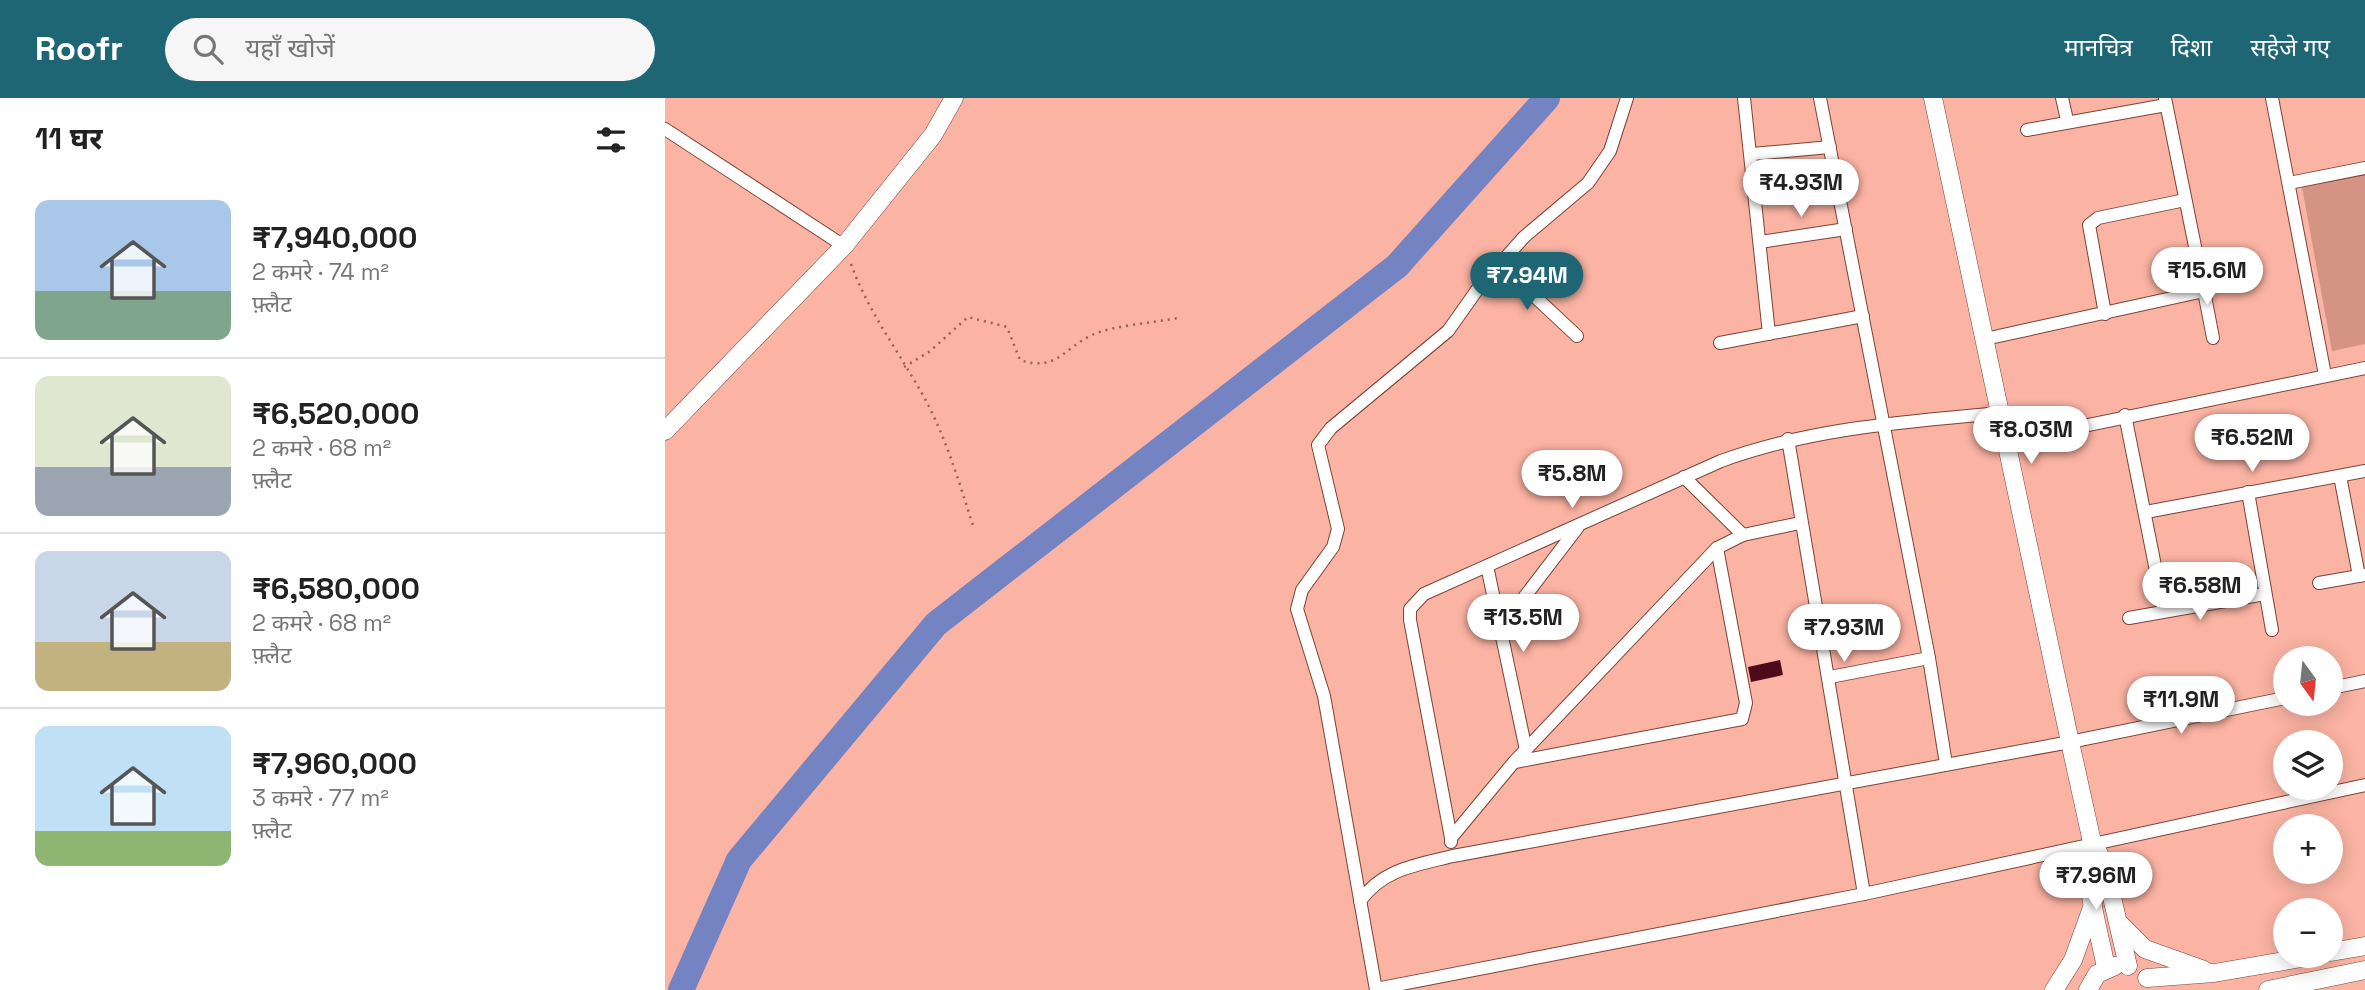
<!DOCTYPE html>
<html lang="hi">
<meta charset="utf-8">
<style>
body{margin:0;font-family:"Space Grotesk","Noto Sans Devanagari",sans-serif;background:#f6f6f6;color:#222;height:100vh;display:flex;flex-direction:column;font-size:26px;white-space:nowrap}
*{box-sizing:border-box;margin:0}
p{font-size:23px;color:#767676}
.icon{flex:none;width:38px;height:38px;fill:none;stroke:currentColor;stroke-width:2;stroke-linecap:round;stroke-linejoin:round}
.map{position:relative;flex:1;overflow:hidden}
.panel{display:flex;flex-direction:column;background:#fff;width:665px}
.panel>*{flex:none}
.needle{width:46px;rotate:165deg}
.buttons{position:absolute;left:1608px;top:548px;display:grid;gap:14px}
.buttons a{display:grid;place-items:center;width:70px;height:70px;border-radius:50%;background:#fff;box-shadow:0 4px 18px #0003;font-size:35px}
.price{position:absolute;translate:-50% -60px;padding:0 16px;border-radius:24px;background:#fff;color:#222;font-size:23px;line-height:46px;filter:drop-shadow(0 2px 4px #0008)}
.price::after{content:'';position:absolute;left:50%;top:42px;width:21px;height:16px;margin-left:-10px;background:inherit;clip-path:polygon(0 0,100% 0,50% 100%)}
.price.current{background:#1f6674;color:#fff}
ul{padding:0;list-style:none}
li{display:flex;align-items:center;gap:21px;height:175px;padding:0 35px}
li+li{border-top:2px solid #e0e0e0}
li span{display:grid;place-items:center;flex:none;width:196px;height:140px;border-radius:14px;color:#555}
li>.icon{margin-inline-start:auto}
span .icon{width:84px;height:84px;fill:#fffc;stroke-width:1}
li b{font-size:30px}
h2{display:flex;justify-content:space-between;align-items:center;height:84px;padding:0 35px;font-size:30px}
header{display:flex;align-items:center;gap:42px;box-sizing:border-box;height:98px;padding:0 35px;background:#1f6674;color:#fff}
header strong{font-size:33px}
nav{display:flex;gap:38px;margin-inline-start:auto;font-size:24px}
.search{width:490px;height:63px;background:#f6f6f6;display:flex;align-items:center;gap:18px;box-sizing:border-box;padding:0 24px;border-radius:38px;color:#767676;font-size:26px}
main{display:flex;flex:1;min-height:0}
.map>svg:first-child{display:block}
.green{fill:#d59384}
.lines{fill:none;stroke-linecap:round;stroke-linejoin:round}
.river{stroke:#7483c2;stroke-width:26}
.building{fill:#4d0a1a}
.street-casing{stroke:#7e4134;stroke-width:14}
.secondary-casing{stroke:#7e4134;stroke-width:19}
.path{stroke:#916257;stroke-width:2.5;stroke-dasharray:2 5;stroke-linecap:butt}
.street{stroke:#fff;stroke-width:12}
.secondary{stroke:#fff;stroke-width:18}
</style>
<header>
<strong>Roofr</strong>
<div class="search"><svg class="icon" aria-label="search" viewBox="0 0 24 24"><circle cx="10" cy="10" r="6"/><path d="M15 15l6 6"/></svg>यहाँ खोजें</div>
<nav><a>मानचित्र</a><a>दिशा</a><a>सहेजे गए</a></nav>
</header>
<main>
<section class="panel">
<h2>11 घर<svg class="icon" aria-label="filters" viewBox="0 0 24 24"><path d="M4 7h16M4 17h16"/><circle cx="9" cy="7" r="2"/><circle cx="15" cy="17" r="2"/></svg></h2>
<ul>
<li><span style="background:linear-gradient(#a9c7e8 65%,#7fa58c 0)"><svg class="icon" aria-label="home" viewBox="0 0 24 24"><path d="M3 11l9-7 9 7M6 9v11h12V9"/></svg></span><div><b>₹7,940,000</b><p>2 कमरे · 74 m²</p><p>फ़्लैट</p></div></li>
<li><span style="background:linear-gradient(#dfe7d0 65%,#9aa5b1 0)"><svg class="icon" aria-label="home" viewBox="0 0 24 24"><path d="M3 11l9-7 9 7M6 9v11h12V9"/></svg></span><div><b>₹6,520,000</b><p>2 कमरे · 68 m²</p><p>फ़्लैट</p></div></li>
<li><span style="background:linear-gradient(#c9d6e8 65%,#c2b280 0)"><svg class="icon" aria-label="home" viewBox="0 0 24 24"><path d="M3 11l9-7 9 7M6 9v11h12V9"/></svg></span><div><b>₹6,580,000</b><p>2 कमरे · 68 m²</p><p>फ़्लैट</p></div></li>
<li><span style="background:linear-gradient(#bfe0f5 75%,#8fb573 0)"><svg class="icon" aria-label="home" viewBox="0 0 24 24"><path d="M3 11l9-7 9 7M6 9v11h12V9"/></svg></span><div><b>₹7,960,000</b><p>3 कमरे · 77 m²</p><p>फ़्लैट</p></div></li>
</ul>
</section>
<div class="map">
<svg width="1700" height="892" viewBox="0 0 1700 892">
<rect width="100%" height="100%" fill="#fbb3a3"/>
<path class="green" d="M1700,76V246L1667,253L1637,89Z"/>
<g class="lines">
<path class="river" d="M16,892L74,762L271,526L732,168L882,0"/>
</g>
<path class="building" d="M1115,562L1118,577L1086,584L1083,569Z"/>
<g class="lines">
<defs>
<g id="street">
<path d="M1079,0L1104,236"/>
<path d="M1155,0L1264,560L1281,666"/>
<path d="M1397,0L1402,22"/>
<path d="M1607,0L1660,277"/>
<path d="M0,31L179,148"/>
<path d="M1362,32L1501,7"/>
<path d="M1087,56L1165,49"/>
<path d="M1624,85L1700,70"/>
<path d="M1095,144L1181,131"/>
<path d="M835,166L912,238"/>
<path d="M1539,193L1548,240"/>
<path d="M1440,216L1424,127L1433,120L1520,102"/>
<path d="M1320,241L1539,193L1500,0"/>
<path d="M1055,245L1198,218"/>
<path d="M1460,317L1499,513"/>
<path d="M1123,341L1199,796"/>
<path d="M1341,344L1700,270"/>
<path d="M1675,378L1694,478"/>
<path d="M1019,379L1078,437"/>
<path d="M1583,394L1607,532"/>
<path d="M1481,414L1700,373"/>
<path d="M822,468L861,652"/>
<path d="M1654,485L1700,477"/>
<path d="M1464,520L1600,496"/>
<path d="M835,531L913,429"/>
<path d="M1165,579L1264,560"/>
<path d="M1666,590L1700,583"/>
<path d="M850,664L1077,621L1081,605L1052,450"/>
<path d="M786,740L745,522V511L759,496L1056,363C1146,330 1240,324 1335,315"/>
<path d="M786,744V740L849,664L1052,450L1078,437L1135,425"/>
<path d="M695,803C718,771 751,767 788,758L1405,644L1620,600"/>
<path d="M711,891L1199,796L1700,687"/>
<path d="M711,892L659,598L632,511L637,492L668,449L673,431L653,347L666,330L783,233L812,192L859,139L923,85L945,53L962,0"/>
</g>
<g id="secondary">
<path d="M1268,0L1405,644L1427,744L1439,765L1463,868"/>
<path d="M0,333L179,148L268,37L289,0"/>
<path d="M1427,744C1414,770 1436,840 1441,870"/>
<path d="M1455,826L1480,851L1539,872"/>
<path d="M1666,854L1700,848"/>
<path d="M1482,880L1549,875L1648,858"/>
<path d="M1389,892L1408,862L1428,807"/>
<path d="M1423,892L1432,876L1450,868"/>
<path d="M1603,892L1700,872"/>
</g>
</defs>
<use href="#street" class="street-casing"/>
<use href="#secondary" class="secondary-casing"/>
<g class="path">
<path d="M186,166C202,211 231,250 255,292C280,335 294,384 309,431"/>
<path d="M239,269L264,254L303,219L342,229L355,262C391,274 398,251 427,237C449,227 488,225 513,220"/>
</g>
<use href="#street" class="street"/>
<use href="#secondary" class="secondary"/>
</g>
</svg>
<div class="buttons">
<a><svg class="needle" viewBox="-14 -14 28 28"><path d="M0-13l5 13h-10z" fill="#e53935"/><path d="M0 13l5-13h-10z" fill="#767676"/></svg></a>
<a><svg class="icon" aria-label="layers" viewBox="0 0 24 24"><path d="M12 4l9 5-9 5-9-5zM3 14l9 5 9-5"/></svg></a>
<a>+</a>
<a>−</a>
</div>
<b class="price" style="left:1136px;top:121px">₹4.93M</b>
<b class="price" style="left:1542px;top:209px">₹15.6M</b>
<b class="price current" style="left:862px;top:214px">₹7.94M</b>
<b class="price" style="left:1366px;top:368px">₹8.03M</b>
<b class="price" style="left:1587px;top:376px">₹6.52M</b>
<b class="price" style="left:907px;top:412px">₹5.8M</b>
<b class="price" style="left:1535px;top:524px">₹6.58M</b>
<b class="price" style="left:858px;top:556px">₹13.5M</b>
<b class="price" style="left:1179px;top:566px">₹7.93M</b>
<b class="price" style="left:1516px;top:638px">₹11.9M</b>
<b class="price" style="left:1431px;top:814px">₹7.96M</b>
</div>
</main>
